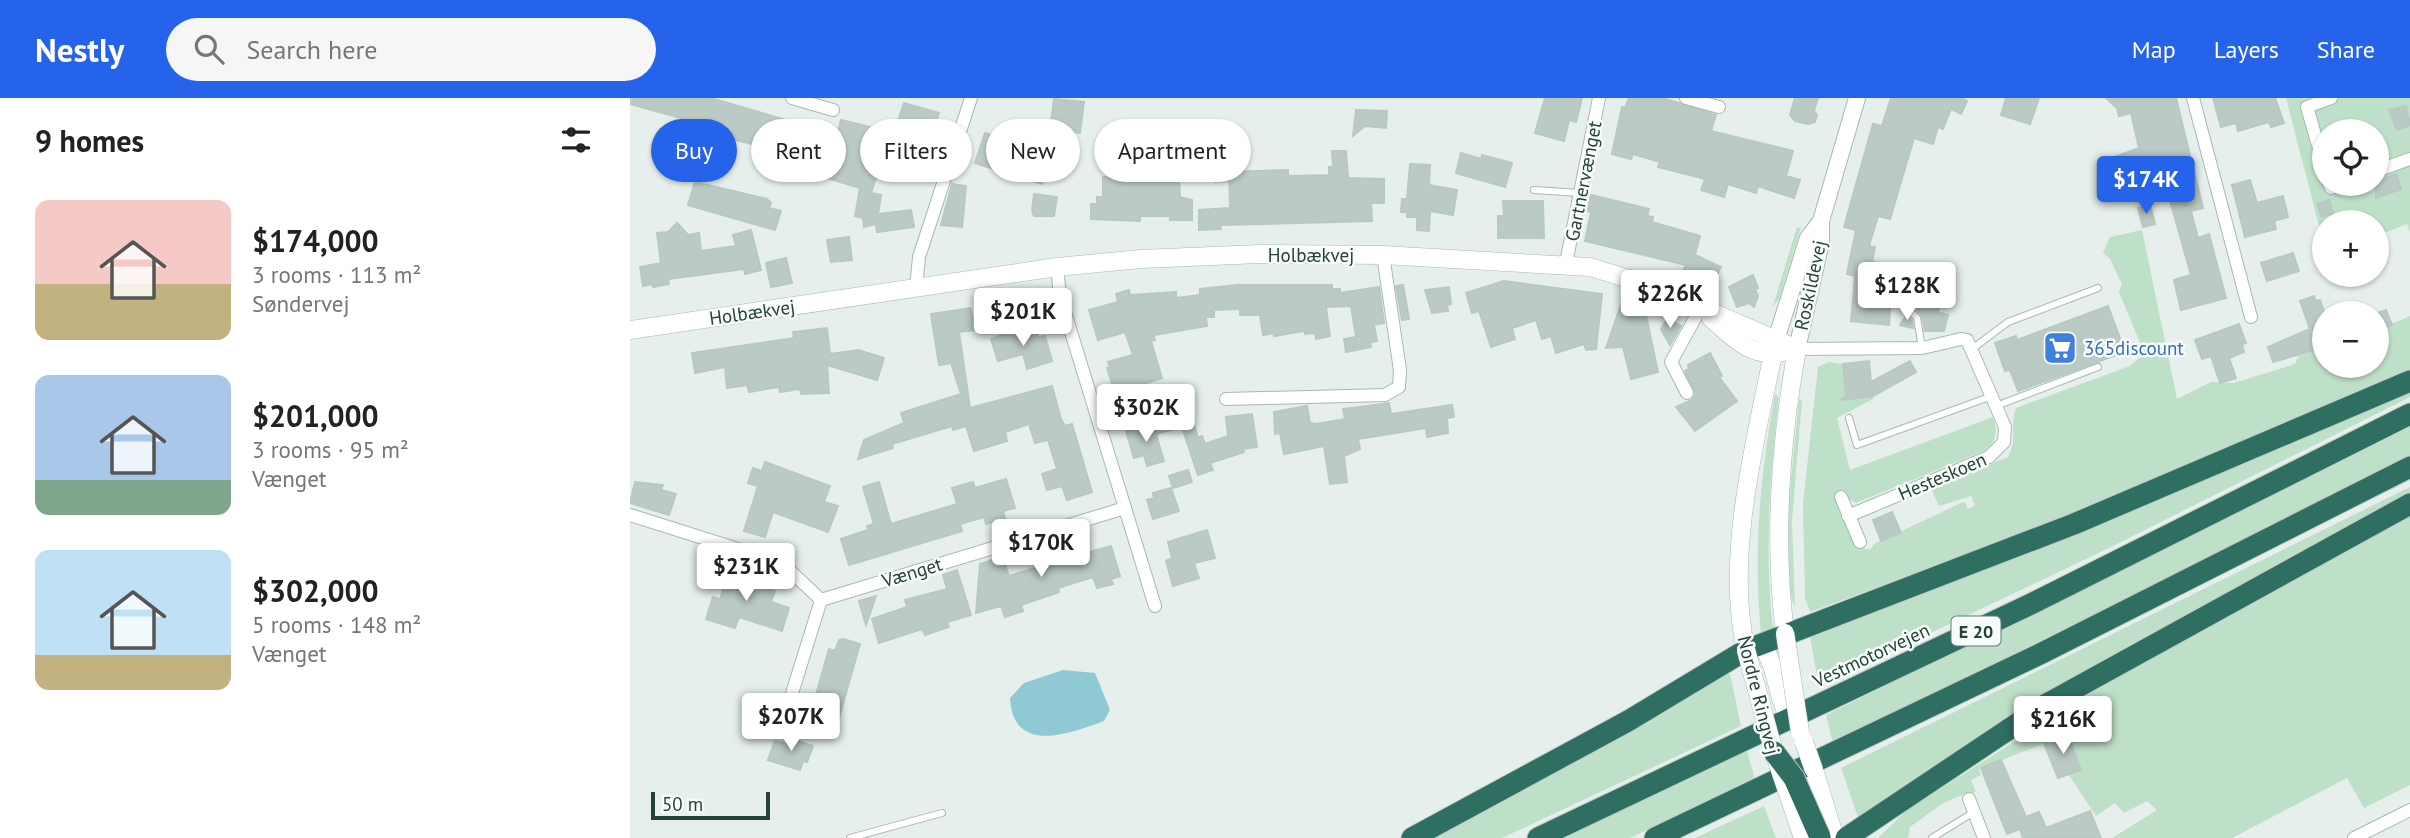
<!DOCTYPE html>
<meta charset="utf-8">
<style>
body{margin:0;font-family:"PT Sans",sans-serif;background:#f6f6f6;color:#222;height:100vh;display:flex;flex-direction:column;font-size:26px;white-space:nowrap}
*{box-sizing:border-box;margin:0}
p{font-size:23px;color:#767676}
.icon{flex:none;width:38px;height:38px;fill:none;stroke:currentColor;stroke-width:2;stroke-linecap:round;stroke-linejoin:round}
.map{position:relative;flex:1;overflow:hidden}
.details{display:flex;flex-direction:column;background:#fff;width:630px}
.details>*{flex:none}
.hud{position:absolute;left:21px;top:21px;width:665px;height:63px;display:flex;gap:14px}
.tools{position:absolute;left:1682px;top:21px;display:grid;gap:14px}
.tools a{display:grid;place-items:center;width:77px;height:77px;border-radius:50%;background:#fff;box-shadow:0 2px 5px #0004;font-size:35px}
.scale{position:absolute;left:21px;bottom:18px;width:119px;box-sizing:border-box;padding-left:7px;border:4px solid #24423a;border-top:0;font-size:19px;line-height:24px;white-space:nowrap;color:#24423a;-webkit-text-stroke:5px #f7fbf9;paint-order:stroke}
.price{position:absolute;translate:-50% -60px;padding:0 16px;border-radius:7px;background:#fff;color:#222;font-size:23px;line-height:46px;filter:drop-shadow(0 2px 4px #0008)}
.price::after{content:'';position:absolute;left:50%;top:42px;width:21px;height:16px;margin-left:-10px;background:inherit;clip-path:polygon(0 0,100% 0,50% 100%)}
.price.active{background:#2563eb;color:#fff}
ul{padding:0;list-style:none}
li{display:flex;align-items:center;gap:21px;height:175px;padding:0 35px}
li span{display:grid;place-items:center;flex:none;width:196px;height:140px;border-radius:14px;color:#555}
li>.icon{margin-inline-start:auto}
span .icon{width:84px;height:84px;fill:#fffc;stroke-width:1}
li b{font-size:30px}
h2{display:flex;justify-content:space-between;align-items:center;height:84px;padding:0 35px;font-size:30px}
.tag{padding:0 24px;border-radius:32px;background:#fff;box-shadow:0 2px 5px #0004;font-size:24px;line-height:63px}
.tag.active{background:#2563eb;color:#fff}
header{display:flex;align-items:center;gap:42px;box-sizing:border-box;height:98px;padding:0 35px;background:#2563eb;color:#fff}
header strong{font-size:33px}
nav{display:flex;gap:38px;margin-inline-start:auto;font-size:24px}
.search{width:490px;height:63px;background:#f6f6f6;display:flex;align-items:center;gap:18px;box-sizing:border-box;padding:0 24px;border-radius:38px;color:#767676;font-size:26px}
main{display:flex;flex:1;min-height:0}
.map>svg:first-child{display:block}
.green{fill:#bfe0c8;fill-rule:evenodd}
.water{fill:#8ec9d4}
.building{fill:#bbcac4;stroke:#b8c9c2;stroke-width:2}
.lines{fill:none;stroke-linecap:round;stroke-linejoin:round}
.service-casing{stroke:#a8b8b2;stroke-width:8}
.minor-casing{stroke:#a8b8b2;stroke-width:14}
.tertiary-casing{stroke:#a8b8b2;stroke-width:18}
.secondary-casing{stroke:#a4bbb3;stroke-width:19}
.motorway-casing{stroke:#c2cac8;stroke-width:23}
.service{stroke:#fff;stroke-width:6}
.minor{stroke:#fff;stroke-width:12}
.tertiary{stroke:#fff;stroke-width:16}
.secondary{stroke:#fff;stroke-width:18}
.motorway{stroke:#2f6f62;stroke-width:21}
.secondary-bridge-casing{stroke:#a4bbb3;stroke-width:19;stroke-linecap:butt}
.motorway-bridge-casing{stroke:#c2cac8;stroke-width:23;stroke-linecap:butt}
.secondary-bridge{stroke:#fff;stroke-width:18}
.motorway-bridge{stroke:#2f6f62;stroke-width:21}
.labels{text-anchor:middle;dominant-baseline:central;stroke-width:5;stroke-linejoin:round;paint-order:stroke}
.shield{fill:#f7fbf9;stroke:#637a73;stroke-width:2}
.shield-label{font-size:18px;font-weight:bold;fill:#24423a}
.street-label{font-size:19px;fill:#24423a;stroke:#f7fbf9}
.shop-label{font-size:19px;fill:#366cbe;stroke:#f7fbf9;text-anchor:start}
</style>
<header>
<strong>Nestly</strong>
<div class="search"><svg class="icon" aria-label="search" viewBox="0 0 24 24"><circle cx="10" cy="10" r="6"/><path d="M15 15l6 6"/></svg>Search here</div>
<nav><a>Map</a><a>Layers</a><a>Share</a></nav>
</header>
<main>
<section class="details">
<h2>9 homes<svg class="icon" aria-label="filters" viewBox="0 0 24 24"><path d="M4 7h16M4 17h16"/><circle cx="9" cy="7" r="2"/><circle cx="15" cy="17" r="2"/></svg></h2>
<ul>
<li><span style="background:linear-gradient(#f6c9c9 60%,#c2b280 0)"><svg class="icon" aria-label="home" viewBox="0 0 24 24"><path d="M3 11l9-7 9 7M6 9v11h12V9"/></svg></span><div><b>$174,000</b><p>3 rooms · 113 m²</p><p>Søndervej</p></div></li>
<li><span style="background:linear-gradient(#a9c7e8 75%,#7fa58c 0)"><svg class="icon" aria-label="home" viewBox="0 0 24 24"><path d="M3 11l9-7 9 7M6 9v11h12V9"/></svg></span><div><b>$201,000</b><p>3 rooms · 95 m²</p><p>Vænget</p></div></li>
<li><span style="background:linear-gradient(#bfe0f5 75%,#c2b280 0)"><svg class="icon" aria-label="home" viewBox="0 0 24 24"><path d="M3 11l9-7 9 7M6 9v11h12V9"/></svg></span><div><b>$302,000</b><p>5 rooms · 148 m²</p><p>Vænget</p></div></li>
</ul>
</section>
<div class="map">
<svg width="1780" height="740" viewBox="0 0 1780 740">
<rect width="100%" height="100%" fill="#e6efeb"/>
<g class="green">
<path d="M1656,0H1780V135L1777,126L1747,138L1746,124H1694V147ZM1694,33H1746V86H1694Z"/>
<path d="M1167,129L1171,130L1149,201L1143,208Z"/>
<path d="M1512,132L1547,301L1581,284L1604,285L1665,266L1669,258L1694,249V268H1746L1747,232L1780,218V276L1560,370L1434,419L1444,417L1180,514L1175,500L1173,405L1188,269L1199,264L1212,266L1217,301L1243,298V301L1207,320L1220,372L1363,319C1368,333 1367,344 1354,353L1226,405L1214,398H1207V407L1226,450L1241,451L1244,446L1331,405L1335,404L1338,411L1345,408L1341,398L1309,408L1301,391L1378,359C1388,342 1379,328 1386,310L1500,268L1511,259L1513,252L1489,194L1492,186L1480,161L1473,155L1480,139Z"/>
<path d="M1780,293V299L1479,450L1189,588L1180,539L1577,381Z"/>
<path d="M1145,296L1149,299C1140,377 1134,453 1143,532L1131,536C1123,454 1130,376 1145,296Z"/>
<path d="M1169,301L1172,302L1162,422L1165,508L1159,497L1157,421Z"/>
<path d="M1780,327V360L1203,645L1196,617Z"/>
<path d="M1780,389V398L1229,722L1211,670Z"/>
<path d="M1780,413V687L1734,710L1717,680L1602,740H1482L1527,712L1517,703L1494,715L1485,705L1466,718L1439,677L1451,671L1437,636L1349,671L1351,677L1341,682L1346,694C1316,699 1305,712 1280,729L1278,740H1248L1277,712L1469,590Z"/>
<path d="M1099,571L1111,628L872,740H803Z"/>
<path d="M1117,653L1125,681L1000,740H932Z"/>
<path d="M1134,708L1146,740H1065Z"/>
</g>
<path class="water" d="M433,572L465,575L480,612L474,623C439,636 383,657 380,600L394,585Z"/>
<g class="building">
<path d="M0,0H81L207,37L211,22L264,35L274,5L309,15L303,32L316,35L306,76L287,71L281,78L249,71L241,95L251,97L248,116L281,112L284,129L247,134L246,126L234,129L233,120L225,118L230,90L187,77L185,83L170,79L172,72L136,61L139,50L57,31L58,22L0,6Z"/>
<path d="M915,0H952L946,24L939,22L934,43L905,35Z"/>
<path d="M999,0H1032L1049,5L1086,17L1081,33L1163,53L1156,78L1170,82L1164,100L1128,88L1126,95L1098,86L1094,99L1071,92L1075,81L1028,69L1030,64L1003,56L1001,61L982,56L992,9L995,10Z"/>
<path d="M1165,0H1188L1184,13L1187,17L1185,24L1178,26L1165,23L1160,17Z"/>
<path d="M1261,0H1331L1337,3L1331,16L1321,11L1313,31L1308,29L1303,46L1284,40L1260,121L1248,118L1239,148L1245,149L1242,164L1263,167L1259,227L1221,223L1225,178L1217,176L1226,132L1214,129L1243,26L1252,28Z"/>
<path d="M1376,0H1409L1400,26L1371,17Z"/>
<path d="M1476,0H1546L1573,110L1561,113L1568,140L1579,136L1596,200L1551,212L1544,182L1561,177L1529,63L1483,76L1479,61L1509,50L1501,15L1489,18L1487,10Z"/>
<path d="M1583,0H1645L1654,25L1641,29L1639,24L1608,33L1606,25L1591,29Z"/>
<path d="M424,1L454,4L450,35L420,32Z"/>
<path d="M1776,8L1780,27L1767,32L1759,12Z"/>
<path d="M726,12L757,13L756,30L735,28L723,38Z"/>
<path d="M355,35L421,54L412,86L397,81L401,67L371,59L367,72L345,65Z"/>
<path d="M702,53H716L718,80L754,81V105H741L742,123L590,127L591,131L569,132V112L600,110L599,74L658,72V78L699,77V69H703Z"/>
<path d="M534,55H548L550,99L562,102V122H540V118H510V123L461,121V106H467V99H473V79H478V71L533,73Z"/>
<path d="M831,55L851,61L852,57L882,65L875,89L826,75Z"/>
<path d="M584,63H599V83L585,84Z"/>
<path d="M780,66L800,67L799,87L827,92L823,117L800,113L799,133L787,132V119H777V114H771L772,101H777Z"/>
<path d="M1766,76L1771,91L1746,100V84Z"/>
<path d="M1620,82L1627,105L1653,98L1658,119L1644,123L1646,131L1615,139L1602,87Z"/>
<path d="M65,84L137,101L141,105L139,110L151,113L145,132L58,107Z"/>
<path d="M322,86L336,88L332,129L311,127Z"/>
<path d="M404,96L427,99L424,118H404L402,113Z"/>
<path d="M961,97L1019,111L1017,118L1023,119L1022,124L1070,138L1065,157L1091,169L1088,175L1078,172L1073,185L1052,175L1056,167L955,143L961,114L957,113Z"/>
<path d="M1699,102L1703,115L1692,119L1687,106Z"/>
<path d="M873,103H913L914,140H868V118H874Z"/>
<path d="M1520,107L1525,126L1513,129L1508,110Z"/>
<path d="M47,125L58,137L69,135L71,153L106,148L103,137L121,132L131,172L115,176L114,171L38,181L39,186L23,189L22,186L13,188L10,169L31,165L27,135L38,134Z"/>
<path d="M219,139L222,162L201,164L197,142Z"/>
<path d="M1663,155L1669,173L1637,183L1631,165Z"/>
<path d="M156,160L162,185L141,189L136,165Z"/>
<path d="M1123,177L1128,190L1125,191L1128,198L1124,209L1119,205L1107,209L1099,189Z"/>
<path d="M874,183L972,196L966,251L956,252L954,246L926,255L921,238L912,241L906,222L882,230L885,241L861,249L849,213L842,215L836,195Z"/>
<path d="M607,187H702V191H710V195L749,189L754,225L744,227L747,243L740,244L741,249L716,254L714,241L726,239L721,208L696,209L700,238L686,241L685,235L675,236L674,233L644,238L643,235L633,237L630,217H610V211L584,212V219H576L577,228L524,237L525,242L521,243L532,280L485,295L477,270L480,269L478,264L503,257L495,234L468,242L459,212L488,204L486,196L499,192L500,197L546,194V200L570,197V191Z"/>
<path d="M773,187L779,221L772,222L766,188Z"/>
<path d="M819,189L821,206L817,207L818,213L802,215L795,192Z"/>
<path d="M1294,189L1304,190L1316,200L1307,214L1318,217L1314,233H1295L1292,218L1284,206Z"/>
<path d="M1684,198L1686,203L1690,202L1694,214V249L1643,264L1638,249L1680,231L1670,203Z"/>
<path d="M993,201L1014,208L1028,274L1001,281L993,249L976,250Z"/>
<path d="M1478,208L1495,254L1388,293L1380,272L1375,273L1365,245L1386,238L1387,242Z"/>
<path d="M340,210L347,232L329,234L340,310L422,288L431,321L435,328L442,326L462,394L437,402L432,388L417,392L412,376L427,371L418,342L405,345L399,326L375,334L377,343L344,353L336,328L323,332L322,328L262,346L263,350L228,361L234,342L274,325L271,315L331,296L321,265L309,267L301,216Z"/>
<path d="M1756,212L1762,227L1747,232V215Z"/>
<path d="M1277,217L1282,223L1283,230L1270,227Z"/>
<path d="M1037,221L1051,228L1040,247L1031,231Z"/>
<path d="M1609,226L1616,245L1612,246L1614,254L1599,260L1606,280L1590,285L1581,258L1572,261L1565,242Z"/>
<path d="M197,230L200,256L228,252L254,260L247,282L197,267L199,295L171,296L170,291L150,294L149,289L119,294L117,287L97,290L95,269L65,275L62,255L164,240L163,234Z"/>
<path d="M389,231L392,240L407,235L408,240L415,238L422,263L397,271L393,256L368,263L361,241Z"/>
<path d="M1080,255L1092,278L1089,279L1107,303L1065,333L1046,309L1062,302L1066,296L1055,273L1059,271L1058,267Z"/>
<path d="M1239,263L1241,284L1280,263L1286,274L1243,298L1210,302L1216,298L1213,266Z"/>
<path d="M557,302L568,340L572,338L575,346L598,338L596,319L622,316L627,349L613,351L614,354L580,365L583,372L568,377L552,329L526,336L519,311Z"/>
<path d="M759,305L761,316L822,307L824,319L817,320L818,335L797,339L796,330L728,341L730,351L714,358L717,384L700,386L694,348L654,356L650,335L645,336L644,314L677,308L680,325L687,326L715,321L713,311Z"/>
<path d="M523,326L534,363L517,368L514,357L504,360L496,333Z"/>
<path d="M135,364L200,388L194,404L208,408L198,434L143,414L135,439L114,433L128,388L118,385L123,370L132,373Z"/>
<path d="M558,372L562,384L543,390L539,378Z"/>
<path d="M376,381L385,410L373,413L375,420L356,426L354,419L330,426L332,433L219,467L211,441L238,432L237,428L244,426L233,389L249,384L261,426L327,406L322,390L343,384L345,390Z"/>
<path d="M5,384L33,387L31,392L46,396L39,417L0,405Z"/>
<path d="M541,390L549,413L523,421L517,402L524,400L523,395Z"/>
<path d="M1262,414L1271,435L1251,443L1243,422Z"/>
<path d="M577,432L585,460L564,465L569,480L543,488L536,463L542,460L538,444Z"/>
<path d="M418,447L423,464L481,448L490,478L481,481L483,486L467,490L463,479L428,490L429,494L391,507L393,513L375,519L371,508L346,515L350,466L372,459L379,478L409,469L404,451Z"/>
<path d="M101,467L123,474L120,485L145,493L141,504L159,510L152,533L109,519L105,530L76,521L83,499L90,501Z"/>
<path d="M327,472L341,517L317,524L319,529L295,537L292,531L249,545L242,521L277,509L275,502L317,491L313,477Z"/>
<path d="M246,498L236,527L229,503Z"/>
<path d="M213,541L230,546L208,623L181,614L199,551L205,553L209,542Z"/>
<path d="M1437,636L1451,672L1428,680L1414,645Z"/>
<path d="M159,640L183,648L177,664L173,663L170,672L138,662L145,643L157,646Z"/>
<path d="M1371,662L1396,719L1409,714L1416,730L1460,713L1471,740H1393L1390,731L1377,736L1351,670Z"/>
</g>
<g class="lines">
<defs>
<g id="service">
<path d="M904,92L950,95"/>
<path d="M1277,189L1278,210L1287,220L1292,250"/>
<path d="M1342,251L1378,224L1468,190"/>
<path d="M1366,308L1468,269"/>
<path d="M1219,320L1227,347L1362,298"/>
<path d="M220,740L312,715"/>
<path d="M1302,740L1344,714"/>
</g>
<g id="minor">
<path d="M162,0L203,12"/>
<path d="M1056,0L1089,9"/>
<path d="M1563,0L1621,219"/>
<path d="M1694,68L1677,9L1701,0"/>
<path d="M1746,73L1780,61"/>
<path d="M1699,86L1701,90L1712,86"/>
<path d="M936,165L969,0"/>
<path d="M427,169L430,198L525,508"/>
<path d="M286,190L289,159L341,0"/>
<path d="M1167,251L1292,250L1331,241L1337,242L1375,329L1374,344L1359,359L1218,418"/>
<path d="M1057,295L1041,264L1070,211"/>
<path d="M596,301L755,297L769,289L770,272L753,157"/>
<path d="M1211,399L1230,444"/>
<path d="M0,417L152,465L191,502"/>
<path d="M155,618L191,502L495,410"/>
<path d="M1339,701L1354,740"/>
<path d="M1724,740L1780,712"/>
</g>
<g id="tertiary">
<path d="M1146,242L1178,140L1191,123"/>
<path d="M1167,251L1191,144V123L1227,0"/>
</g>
<g id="secondary">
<path d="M1081,220C1102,239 1122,261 1153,254"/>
<path d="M0,232L427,169L511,161L630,156L753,157L960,169L1022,188L1167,251"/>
<path d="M1155,535C1143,440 1150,346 1167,251"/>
<path d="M1126,549L1135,552C1148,572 1146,598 1159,618"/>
<path d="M1116,552C1094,458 1127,335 1146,242"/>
<path d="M1184,672L1205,740"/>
</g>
<g id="motorway">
<path d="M782,740L998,623L1116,552L1444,426L1780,283"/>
<path d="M908,740L1401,506L1780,316"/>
<path d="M1025,740L1412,555L1780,369"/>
<path d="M1216,740L1415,607L1780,406"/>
</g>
</defs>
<use href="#service" class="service-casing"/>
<use href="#minor" class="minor-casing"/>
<use href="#tertiary" class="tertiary-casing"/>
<use href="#secondary" class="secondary-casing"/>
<use href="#motorway" class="motorway-casing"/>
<use href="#service" class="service"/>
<use href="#minor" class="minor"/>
<use href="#tertiary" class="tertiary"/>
<use href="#secondary" class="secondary"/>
<use href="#motorway" class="motorway"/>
<defs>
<g id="secondary-bridge">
<path d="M1155,535L1170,634"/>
<path d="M1116,552L1144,654L1173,740"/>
<path d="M1174,644L1184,672"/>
</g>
<path id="motorway-bridge" d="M1144,654L1164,680L1190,739"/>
</defs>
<use href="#secondary-bridge" class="secondary-bridge-casing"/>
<use href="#motorway-bridge" class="motorway-bridge-casing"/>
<use href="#secondary-bridge" class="secondary-bridge"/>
<use href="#motorway-bridge" class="motorway-bridge"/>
</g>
<defs>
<symbol id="supermarket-square" viewBox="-11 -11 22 22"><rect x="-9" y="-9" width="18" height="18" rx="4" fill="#3f7fe0" stroke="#f7fbf9"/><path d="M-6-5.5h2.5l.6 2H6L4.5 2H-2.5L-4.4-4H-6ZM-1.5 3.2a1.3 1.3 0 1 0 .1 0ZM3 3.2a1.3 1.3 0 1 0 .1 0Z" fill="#fff"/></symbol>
</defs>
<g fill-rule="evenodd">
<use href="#supermarket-square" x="1411" y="231" width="38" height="38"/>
</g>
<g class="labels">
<rect class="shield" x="1321.5" y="518.5" width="49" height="29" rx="5"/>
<g class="shield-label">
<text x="1346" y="533">E 20</text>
</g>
<g class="street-label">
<text transform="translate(953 83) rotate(-79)">Gartnervænget</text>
<text x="681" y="157">Holbækvej</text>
<text transform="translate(1180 187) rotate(-78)">Roskildevej</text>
<text transform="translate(122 214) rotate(-8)">Holbækvej</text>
<text transform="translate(1312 378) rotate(-23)">Hesteskoen</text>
<text transform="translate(282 474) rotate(-17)">Vænget</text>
<text transform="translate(1241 557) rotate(-25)">Vestmotorvejen</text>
<text transform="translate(1129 597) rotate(76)">Nordre Ringvej</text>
</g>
<g class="shop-label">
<text x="1454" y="250">365discount</text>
</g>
</g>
</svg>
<div class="tools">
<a><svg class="icon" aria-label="locate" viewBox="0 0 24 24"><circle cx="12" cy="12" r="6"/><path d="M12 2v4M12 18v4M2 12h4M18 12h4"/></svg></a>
<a>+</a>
<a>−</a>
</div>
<div class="scale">50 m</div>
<b class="price active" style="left:1516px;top:118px">$174K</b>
<b class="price" style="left:1277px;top:224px">$128K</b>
<b class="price" style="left:1040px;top:232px">$226K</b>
<b class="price" style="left:393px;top:250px">$201K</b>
<b class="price" style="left:516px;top:346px">$302K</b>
<b class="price" style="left:411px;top:481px">$170K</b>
<b class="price" style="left:116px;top:505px">$231K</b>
<b class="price" style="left:161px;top:655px">$207K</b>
<b class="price" style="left:1433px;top:658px">$216K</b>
<div class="hud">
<a class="tag active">Buy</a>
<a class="tag">Rent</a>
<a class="tag">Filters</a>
<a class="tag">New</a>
<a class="tag">Apartment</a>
</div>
</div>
</main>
